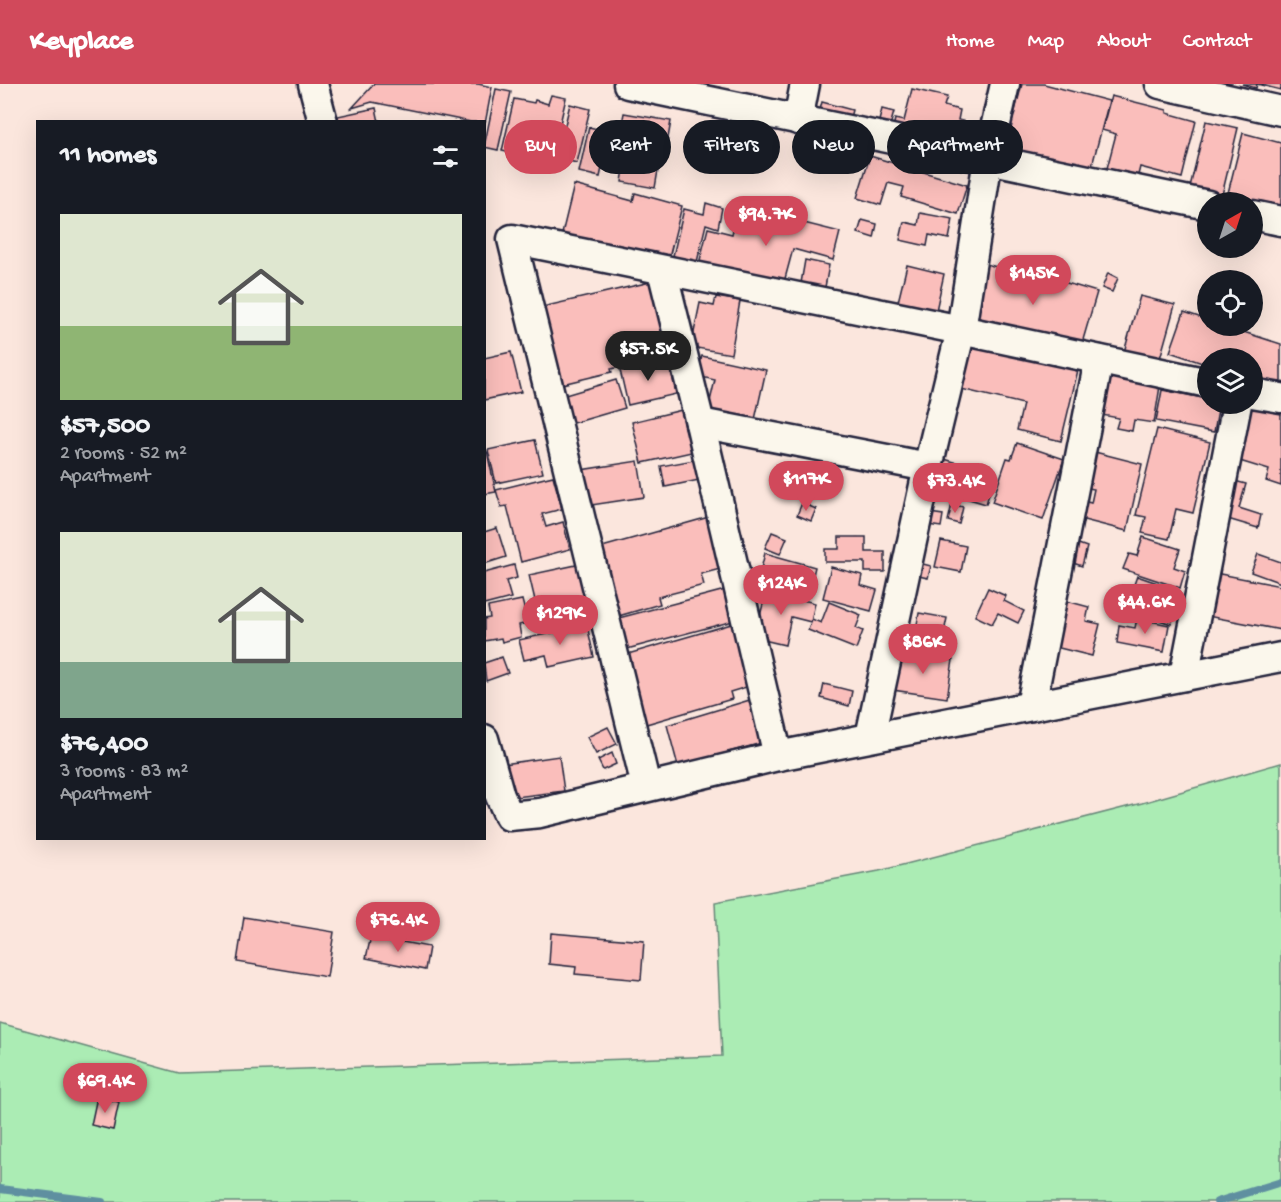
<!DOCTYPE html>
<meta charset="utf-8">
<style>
body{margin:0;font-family:"Gochi Hand",sans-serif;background:#20242c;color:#f1f3f6;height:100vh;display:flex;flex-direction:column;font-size:22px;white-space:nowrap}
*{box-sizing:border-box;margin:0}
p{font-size:20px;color:#9ea1a6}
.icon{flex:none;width:33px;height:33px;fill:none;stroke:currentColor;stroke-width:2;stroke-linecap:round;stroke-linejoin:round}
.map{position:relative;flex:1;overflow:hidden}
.details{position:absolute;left:36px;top:36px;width:450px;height:720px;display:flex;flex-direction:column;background:#171b24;border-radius:0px;box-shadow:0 6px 24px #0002}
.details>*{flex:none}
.guide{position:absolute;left:504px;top:36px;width:570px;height:54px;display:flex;gap:12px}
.needle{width:39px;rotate:39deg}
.tools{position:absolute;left:1197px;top:108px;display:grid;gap:12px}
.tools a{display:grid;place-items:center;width:66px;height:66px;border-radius:50%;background:#171b24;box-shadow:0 6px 24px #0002;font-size:30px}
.price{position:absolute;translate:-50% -51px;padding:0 14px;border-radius:21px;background:#d1495b;color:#fff;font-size:20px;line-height:39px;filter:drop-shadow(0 2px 3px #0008)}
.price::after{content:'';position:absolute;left:50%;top:36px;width:18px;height:14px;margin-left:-9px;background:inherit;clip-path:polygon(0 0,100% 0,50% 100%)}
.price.active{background:#222;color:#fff}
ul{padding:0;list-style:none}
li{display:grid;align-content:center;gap:12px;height:318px;padding:0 24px}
li span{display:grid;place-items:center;height:186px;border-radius:0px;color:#555}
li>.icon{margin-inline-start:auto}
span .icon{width:108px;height:108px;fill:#fffc;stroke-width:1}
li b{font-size:26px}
h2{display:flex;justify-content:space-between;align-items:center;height:72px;padding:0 24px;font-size:26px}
.pill{padding:0 21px;border-radius:27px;background:#171b24;box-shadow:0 6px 24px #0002;font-size:21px;line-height:54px}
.pill.active{background:#d1495b;color:#fff}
header{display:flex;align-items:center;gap:36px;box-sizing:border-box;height:84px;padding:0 30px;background:#d1495b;color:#fff}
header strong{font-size:28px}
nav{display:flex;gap:33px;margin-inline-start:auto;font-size:21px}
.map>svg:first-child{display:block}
.green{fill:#abecb4;stroke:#668778;stroke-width:1.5}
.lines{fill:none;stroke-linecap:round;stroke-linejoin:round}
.stream{stroke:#5f8fa0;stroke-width:8}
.building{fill:#fabebb;stroke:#22223b;stroke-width:1.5}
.minor-casing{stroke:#22223b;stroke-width:33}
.minor{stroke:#fbf7ec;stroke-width:28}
</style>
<header>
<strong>Keyplace</strong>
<nav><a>Home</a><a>Map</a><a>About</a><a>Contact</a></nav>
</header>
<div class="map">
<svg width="1281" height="1118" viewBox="0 0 1281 1118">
<rect width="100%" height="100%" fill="#fbe6dd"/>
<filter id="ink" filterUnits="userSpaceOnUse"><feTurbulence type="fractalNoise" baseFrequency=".0167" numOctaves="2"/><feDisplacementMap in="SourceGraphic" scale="12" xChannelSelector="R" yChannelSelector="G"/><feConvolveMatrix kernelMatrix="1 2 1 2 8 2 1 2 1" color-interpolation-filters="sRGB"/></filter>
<g filter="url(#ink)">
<path class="green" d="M1281,679V1118H0V939L179,989L722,972L715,818L879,787L1142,719Z"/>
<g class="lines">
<g class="stream">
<path d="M0,1105L102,1118"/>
<path d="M1217,1118L1281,1098"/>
</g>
</g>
<g class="building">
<path d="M374,0H478L492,3L485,40L484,38H471L372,18L352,24Z"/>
<path d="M1022,0H1044L1109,17L1089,93L1004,69Z"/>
<path d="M1242,0H1281V6L1257,0L1256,4Z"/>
<path d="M496,5L511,8L498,66L484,63Z"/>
<path d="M912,5L947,13L944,22L960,26L958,36L979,41L972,68L892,49L895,35L904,37Z"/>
<path d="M551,11L566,14L551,78L502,67L514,15L534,19L535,16L548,20Z"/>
<path d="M1111,12L1167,26V29L1196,37L1182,94L1140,83L1137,95L1106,88L1116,50L1102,46Z"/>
<path d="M822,18L852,26L847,45L817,38Z"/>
<path d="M570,20L590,25L577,79L557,74Z"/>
<path d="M376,24L379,38H339L338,32Z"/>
<path d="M882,25L894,28L888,49L877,45Z"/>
<path d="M624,29L671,37L667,60L656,58L655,68L661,69L655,104L622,98L626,72L616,70L618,65L626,66L630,47L621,45Z"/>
<path d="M1206,37L1238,44L1221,115L1189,107Z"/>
<path d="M589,43L610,48L600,93L579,88Z"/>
<path d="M1243,49L1281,59V123L1228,109Z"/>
<path d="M870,72L967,101L958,130L901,113L904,103L888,99L881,121L857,114Z"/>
<path d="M574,101L633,117L635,109L682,122L668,178L562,150Z"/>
<path d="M706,119L722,124L718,144L706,140L697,178L673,172L684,125L704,130Z"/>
<path d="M760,128L840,148L833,176L793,165L783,202L699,180L708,144L732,150L736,133L757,138Z"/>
<path d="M920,129L953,135L949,155L929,151L927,162L900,156L904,138L918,141Z"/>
<path d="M862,136L877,140L874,154L858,149Z"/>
<path d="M805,176L829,181L824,209L800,205Z"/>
<path d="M983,179L1010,187L1007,197L1019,201L1023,186L1097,208L1080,266L967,233Z"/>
<path d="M907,181L944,190L935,231L897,222Z"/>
<path d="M1108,189L1118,194L1112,208L1102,204Z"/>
<path d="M655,197L675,270L611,285L612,288L558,301L542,223Z"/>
<path d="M1140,212L1175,221L1159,278L1124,268Z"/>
<path d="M716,213L740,217L731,270L691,263L700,219L714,222Z"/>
<path d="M1184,228L1208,236V242H1225L1281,260V305L1252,296V274H1208V281L1170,268Z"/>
<path d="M964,259L1078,286L1061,357L1017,346L1023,320L953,303Z"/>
<path d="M511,268L521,308L484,316V274Z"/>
<path d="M702,272L766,286L754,340L707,330L715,296L697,292Z"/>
<path d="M669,276L676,310L628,321L620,286Z"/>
<path d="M1103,291L1160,302L1154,339L1134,336L1132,347L1116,344L1119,334L1096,330Z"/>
<path d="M616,296L625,324L570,340L562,312Z"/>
<path d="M1162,306L1208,315V320H1219L1214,348L1156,337Z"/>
<path d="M1252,319L1281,328V402L1266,397L1269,386L1230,374Z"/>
<path d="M686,325L696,367L642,379L632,338Z"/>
<path d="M1157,345L1210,358L1193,429L1176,425L1169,455L1142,449L1146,433L1136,431Z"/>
<path d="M535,356L543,389L496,399L488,366Z"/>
<path d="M1017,359L1064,375L1043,436L992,418L1007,374L1011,375Z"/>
<path d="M1087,366L1142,380L1127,447L1072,433L1076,415L1091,419L1094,405L1078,402Z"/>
<path d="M487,368L496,408L484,410V369Z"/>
<path d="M941,374L995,390L986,420L942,407L946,393L936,390Z"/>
<path d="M699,375L704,395L665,403L661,382Z"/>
<path d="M638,377L644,413L585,422L581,386Z"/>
<path d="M553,392L562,425L542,430L546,443L563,438L570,465L521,478L507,422L501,423L496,406Z"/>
<path d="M1231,396L1246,400L1239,424L1261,431L1258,444L1221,433Z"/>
<path d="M802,419L816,425L811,437L797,431Z"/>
<path d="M952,420L963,423L959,440L948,437Z"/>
<path d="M923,428L943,431L941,443L921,440Z"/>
<path d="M709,433L724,484L701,490L704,501L658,513L660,520L615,533L595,465Z"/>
<path d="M497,444L506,473L484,480V448Z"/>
<path d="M772,448L787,454L780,470L765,464Z"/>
<path d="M839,453H866V468H885V488H865V478H825V465H839Z"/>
<path d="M1143,453L1180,465L1174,483L1185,487L1180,504L1123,485L1129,470L1137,472Z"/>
<path d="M941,457L966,462L961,488L935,483Z"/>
<path d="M1073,458L1087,463L1082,482L1067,477Z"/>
<path d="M765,469L815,483L808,511L758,497Z"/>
<path d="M1258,470L1281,478V499L1251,488Z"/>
<path d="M911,477L931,482L928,494L909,490Z"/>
<path d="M581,480L589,516L538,529L529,491Z"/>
<path d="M514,481L517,494L506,497L511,514L484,521V489Z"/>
<path d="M831,483L862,491L860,501L877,506L871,527L823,514Z"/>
<path d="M1215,489L1281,502V546L1207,532Z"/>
<path d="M1137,492L1163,501L1159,512L1179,519L1171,540L1117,521L1122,506L1131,509Z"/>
<path d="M988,504L1006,512L1004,517L1024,527L1018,539L998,529L992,540L975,532Z"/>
<path d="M729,505L737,536L623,566L615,535Z"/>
<path d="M766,507L815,519L811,538L791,533L785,561L755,554Z"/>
<path d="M1059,515L1089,523L1086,537L1100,540L1092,572L1047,561Z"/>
<path d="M522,516L528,539L519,541L521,553L502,558L501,554L484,557V535L490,534L488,523Z"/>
<path d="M829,518L861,531L856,544L863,547L856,565L808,546L812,535L821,539Z"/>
<path d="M919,529L947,534L941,563L914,558Z"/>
<path d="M1137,534L1169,541L1164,568L1117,559L1119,541L1135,544Z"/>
<path d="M735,539L753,601L730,608L732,615L643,641L621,572Z"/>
<path d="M587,541L594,573L549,583L546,571L524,576L519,556Z"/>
<path d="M899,569L953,576L947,614L893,606Z"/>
<path d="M502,573L508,589L486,597L484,579Z"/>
<path d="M824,600L852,607L849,622L821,614Z"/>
<path d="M753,615L765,658L678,682L667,641Z"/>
<path d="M608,643L617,660L596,670L587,653Z"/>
<path d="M612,669L616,680L603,686L598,676Z"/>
<path d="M559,672L564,707L508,714L504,680Z"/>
<path d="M244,833L334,848L327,893L237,878Z"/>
<path d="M551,849L644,857L641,896L575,890L576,883L549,880Z"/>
<path d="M371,852L429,863L425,886L366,874Z"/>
<path d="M97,1013L119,1018L113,1046L91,1041Z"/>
</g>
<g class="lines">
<defs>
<g id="minor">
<path d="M313,0L323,38"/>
<path d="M628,0L1208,121"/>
<path d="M1160,0L1281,27"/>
<path d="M798,36L805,0"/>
<path d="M1252,131L1281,137"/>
<path d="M662,186L700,339L778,672"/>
<path d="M1252,309L1281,314"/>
<path d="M700,339L928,383"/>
<path d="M1184,592L1237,320"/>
<path d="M1031,622L1099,276"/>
<path d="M870,653L928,383L961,246L988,75L1005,0"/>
<path d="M484,655L500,712L509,732L540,729L778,672L1281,573"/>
<path d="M646,702L512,155L961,246L1208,299"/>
</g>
</defs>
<use href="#minor" class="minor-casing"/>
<use href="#minor" class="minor"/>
</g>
</g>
</svg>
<div class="tools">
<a><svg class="needle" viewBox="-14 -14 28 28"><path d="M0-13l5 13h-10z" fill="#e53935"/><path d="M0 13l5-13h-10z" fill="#9ea1a6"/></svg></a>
<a><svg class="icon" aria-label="locate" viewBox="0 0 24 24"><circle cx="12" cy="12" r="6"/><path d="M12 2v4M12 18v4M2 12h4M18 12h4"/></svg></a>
<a><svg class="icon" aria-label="layers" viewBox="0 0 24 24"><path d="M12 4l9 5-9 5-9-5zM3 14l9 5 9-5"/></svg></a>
</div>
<b class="price" style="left:766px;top:163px">$94.7K</b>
<b class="price" style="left:1033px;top:222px">$145K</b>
<b class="price active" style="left:648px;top:298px">$57.5K</b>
<b class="price" style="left:806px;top:428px">$117K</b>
<b class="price" style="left:955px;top:430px">$73.4K</b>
<b class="price" style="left:781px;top:532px">$124K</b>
<b class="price" style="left:1145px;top:551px">$44.6K</b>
<b class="price" style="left:560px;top:562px">$129K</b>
<b class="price" style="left:923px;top:591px">$86K</b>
<b class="price" style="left:398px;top:869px">$76.4K</b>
<b class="price" style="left:105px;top:1030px">$69.4K</b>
<div class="guide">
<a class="pill active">Buy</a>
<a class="pill">Rent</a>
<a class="pill">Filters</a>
<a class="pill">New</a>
<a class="pill">Apartment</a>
</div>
<section class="details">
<h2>11 homes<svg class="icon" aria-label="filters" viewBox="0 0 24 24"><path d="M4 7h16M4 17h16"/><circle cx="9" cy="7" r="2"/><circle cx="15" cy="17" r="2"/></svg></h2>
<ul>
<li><span style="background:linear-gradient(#dfe7d0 60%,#8fb573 0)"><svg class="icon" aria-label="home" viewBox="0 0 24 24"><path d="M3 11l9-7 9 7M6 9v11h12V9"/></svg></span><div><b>$57,500</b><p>2 rooms · 52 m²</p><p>Apartment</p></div></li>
<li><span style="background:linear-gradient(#dfe7d0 70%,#7fa58c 0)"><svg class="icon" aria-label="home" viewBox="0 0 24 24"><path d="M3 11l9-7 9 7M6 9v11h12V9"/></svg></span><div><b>$76,400</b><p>3 rooms · 83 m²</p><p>Apartment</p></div></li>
</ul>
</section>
</div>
